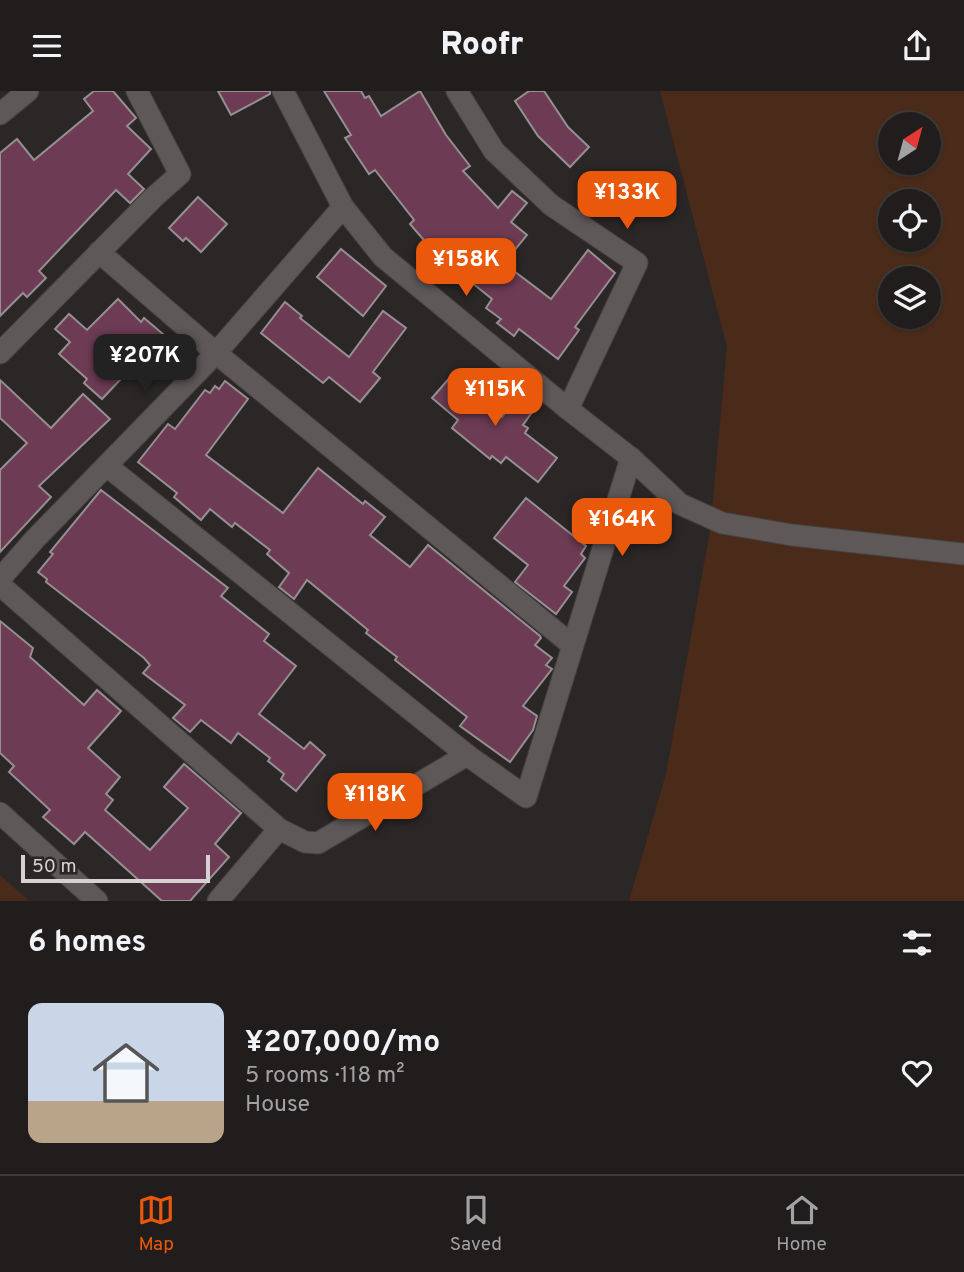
<!DOCTYPE html>
<meta charset="utf-8">
<style>
body{margin:0;font-family:Overpass,sans-serif;background:#2d2a2a;color:#f1f3f6;height:100vh;display:flex;flex-direction:column;font-size:26px;white-space:nowrap}
*{box-sizing:border-box;margin:0}
p{font-size:23px;color:#a2a2a4}
.icon{flex:none;width:38px;height:38px;fill:none;stroke:currentColor;stroke-width:2;stroke-linecap:round;stroke-linejoin:round}
.map{position:relative;height:810px;overflow:hidden}
.side{display:flex;flex-direction:column;background:#211d1d;flex:1}
.side>*{flex:none}
.needle{width:46px;rotate:36deg}
.tools{position:absolute;left:878px;top:21px;display:grid;gap:14px}
.tools a{display:grid;place-items:center;width:63px;height:63px;border-radius:50%;background:#211d1d;box-shadow:0 2px 5px #0004,0 0 0 2px #3e3b3b;font-size:35px}
.scale{position:absolute;left:21px;bottom:18px;width:189px;box-sizing:border-box;padding-left:7px;border:4px solid #d6d2d2;border-top:0;font-size:19px;line-height:24px;white-space:nowrap;color:#d6d2d2;-webkit-text-stroke:5px #2c2727;paint-order:stroke}
.price{position:absolute;translate:-50% -60px;padding:0 16px;border-radius:14px;background:#ea580c;color:#fff;font-size:23px;line-height:46px;filter:drop-shadow(0 2px 4px #0008)}
.price::after{content:'';position:absolute;left:50%;top:42px;width:21px;height:16px;margin-left:-10px;background:inherit;clip-path:polygon(0 0,100% 0,50% 100%)}
.price.selected{background:#222;color:#fff}
ul{padding:0;list-style:none}
li{display:flex;align-items:center;gap:21px;height:175px;padding:0 28px}
li span{display:grid;place-items:center;flex:none;width:196px;height:140px;border-radius:14px;color:#555}
li>.icon{margin-inline-start:auto}
span .icon{width:84px;height:84px;fill:#fffc;stroke-width:1}
li b{font-size:30px}
h2{display:flex;justify-content:space-between;align-items:center;height:84px;padding:0 28px;font-size:30px}
header{display:flex;justify-content:space-between;align-items:center;height:91px;padding:0 28px;background:#211d1d;font-size:32px;font-weight:800}
.menu{display:flex;justify-content:space-around;align-items:center;height:98px;border-top:2px solid #3e3b3b;background:#211d1d;font-size:19px;color:#a2a2a4}
.menu a{display:grid;justify-items:center;gap:4px}
.menu .selected{color:#ea580c}
.map>svg:first-child{display:block}
.green{fill:#4a2b19;fill-rule:evenodd}
.building{fill:#6d3c54;stroke:#958f92;stroke-width:2}
.lines{fill:none;stroke-linecap:round;stroke-linejoin:round}
.street-casing{stroke:#464242;stroke-width:23}
.street{stroke:#5e5859;stroke-width:21}
</style>
<header><svg class="icon" aria-label="menu" viewBox="0 0 24 24"><path d="M4 6h16M4 12h16M4 18h16"/></svg>Roofr<svg class="icon" aria-label="share" viewBox="0 0 24 24"><path d="M12 15V3M7 8l5-5 5 5M5 13v7h14v-7"/></svg></header>
<div class="map">
<svg width="964" height="810" viewBox="0 0 964 810">
<rect width="100%" height="100%" fill="#2c2727"/>
<g class="green">
<path d="M660,0H964V810H629L666,683L710,440L727,256ZM891,33H929V72H891ZM891,110H929V149H891ZM891,187H929V226H891Z"/>
<path d="M0,784L29,810H0Z"/>
</g>
<g class="building">
<path d="M94,0H113L136,27L127,35L151,58L128,83L144,98L130,112L116,99L39,180L46,187L27,206L23,202L0,225V62L17,48L34,69L93,20L84,8Z"/>
<path d="M218,0H270V3L231,24Z"/>
<path d="M324,0H361L365,7L369,5L381,25L420,0L446,44L470,75L463,80L498,117L512,100L527,112L511,131L527,144L505,171L506,174L551,208L588,159L615,182L575,236L579,239L558,268L519,238L514,245L497,232L501,228L486,217L492,208L435,162L410,133L414,129L375,79L369,83L345,47L351,44Z"/>
<path d="M529,0H544L568,36L589,56L570,76L538,45L515,10Z"/>
<path d="M198,106L227,133L201,161L186,147L183,150L169,137Z"/>
<path d="M341,158L386,195L363,225L317,186Z"/>
<path d="M118,208L141,231L144,227L183,260L168,278L165,275L161,280L158,277L151,286L135,273L102,308L84,292L87,288L59,263L70,251L55,238L69,223L87,239Z"/>
<path d="M285,211L302,225L300,227L349,266L383,220L406,237L373,281L380,287L360,311L329,286L323,292L261,242Z"/>
<path d="M453,283L502,326L518,305L535,317L523,334L528,337L525,342L557,367L538,391L506,366L501,372L492,365L490,368L452,337L458,329L432,307Z"/>
<path d="M0,289L51,337L83,303L110,328L39,395L51,406L0,461V379L27,352L0,327Z"/>
<path d="M225,290L248,308L206,364L283,422L318,377L363,413L365,410L385,426L370,444L410,476L428,454L540,545L541,547L535,554L552,567L546,574L552,578L523,615L537,625L533,639L510,671L460,635L467,626L395,569L397,566L366,542L368,539L307,489L294,508L279,496L289,482L267,463L270,459L235,432L232,436L210,418L201,429L174,406L177,402L138,371L168,333L175,338L205,299L210,302L215,295L219,298Z"/>
<path d="M101,399L228,497L221,505L269,543L264,550L296,575L259,623L304,658L310,651L325,664L296,700L281,688L284,683L268,670L270,667L238,642L231,652L201,629L190,641L173,627L185,614L143,582L150,574L144,567L46,491L47,488L38,481L53,463L50,461Z"/>
<path d="M526,407L586,455L581,463L585,467L564,495L572,501L556,523L515,491L528,474L494,447Z"/>
<path d="M0,530L33,557L30,566L84,614L97,599L121,620L88,657L120,686L106,703L113,709L105,719L150,759L188,717L164,696L184,673L241,722L215,753L229,766L190,810H162L85,741L74,753L43,726L50,719L9,681L14,675L0,662Z"/>
</g>
<g class="lines">
<defs>
<g id="street">
<path d="M283,0L343,116L383,166L568,318L631,367L680,413L722,432L792,444L964,463"/>
<path d="M457,0L494,60L551,114L637,172L568,318"/>
<path d="M0,23L28,0"/>
<path d="M99,161L216,262L572,554"/>
<path d="M0,262L153,107L180,83L137,0"/>
<path d="M107,375L467,664L526,706L631,367"/>
<path d="M0,488L35,448L216,262L343,116"/>
<path d="M0,494L279,738L305,751L318,752L467,664"/>
<path d="M0,722L97,810"/>
<path d="M218,810L279,738"/>
</g>
</defs>
<use href="#street" class="street-casing"/>
<use href="#street" class="street"/>
</g>
</svg>
<div class="tools">
<a><svg class="needle" viewBox="-14 -14 28 28"><path d="M0-13l5 13h-10z" fill="#e53935"/><path d="M0 13l5-13h-10z" fill="#a2a2a4"/></svg></a>
<a><svg class="icon" aria-label="locate" viewBox="0 0 24 24"><circle cx="12" cy="12" r="6"/><path d="M12 2v4M12 18v4M2 12h4M18 12h4"/></svg></a>
<a><svg class="icon" aria-label="layers" viewBox="0 0 24 24"><path d="M12 4l9 5-9 5-9-5zM3 14l9 5 9-5"/></svg></a>
</div>
<div class="scale">50 m</div>
<b class="price" style="left:627px;top:140px">¥133K</b>
<b class="price" style="left:466px;top:207px">¥158K</b>
<b class="price selected" style="left:145px;top:303px">¥207K</b>
<b class="price" style="left:495px;top:337px">¥115K</b>
<b class="price" style="left:622px;top:467px">¥164K</b>
<b class="price" style="left:375px;top:742px">¥118K</b>
</div>
<section class="side">
<h2>6 homes<svg class="icon" aria-label="filters" viewBox="0 0 24 24"><path d="M4 7h16M4 17h16"/><circle cx="9" cy="7" r="2"/><circle cx="15" cy="17" r="2"/></svg></h2>
<ul>
<li><span style="background:linear-gradient(#c9d6e8 70%,#b9a48a 0)"><svg class="icon" aria-label="home" viewBox="0 0 24 24"><path d="M3 11l9-7 9 7M6 9v11h12V9"/></svg></span><div><b>¥207,000/mo</b><p>5 rooms · 118 m²</p><p>House</p></div><svg class="icon" aria-label="heart" viewBox="0 0 24 24"><path d="M12 20l-8-8c-3-5 5-10 8-4 3-6 11-1 8 4z"/></svg></li>
</ul>
</section>
<nav class="menu">
<a class="selected"><svg class="icon" aria-label="map" viewBox="0 0 24 24"><path d="M3 6l6-2 6 2 6-2v14l-6 2-6-2-6 2zM9 4v14M15 6v14"/></svg>Map</a>
<a><svg class="icon" aria-label="saved" viewBox="0 0 24 24"><path d="M7 4h10v16l-5-4-5 4z"/></svg>Saved</a>
<a><svg class="icon" aria-label="home" viewBox="0 0 24 24"><path d="M3 11l9-7 9 7M6 9v11h12V9"/></svg>Home</a>
</nav>
